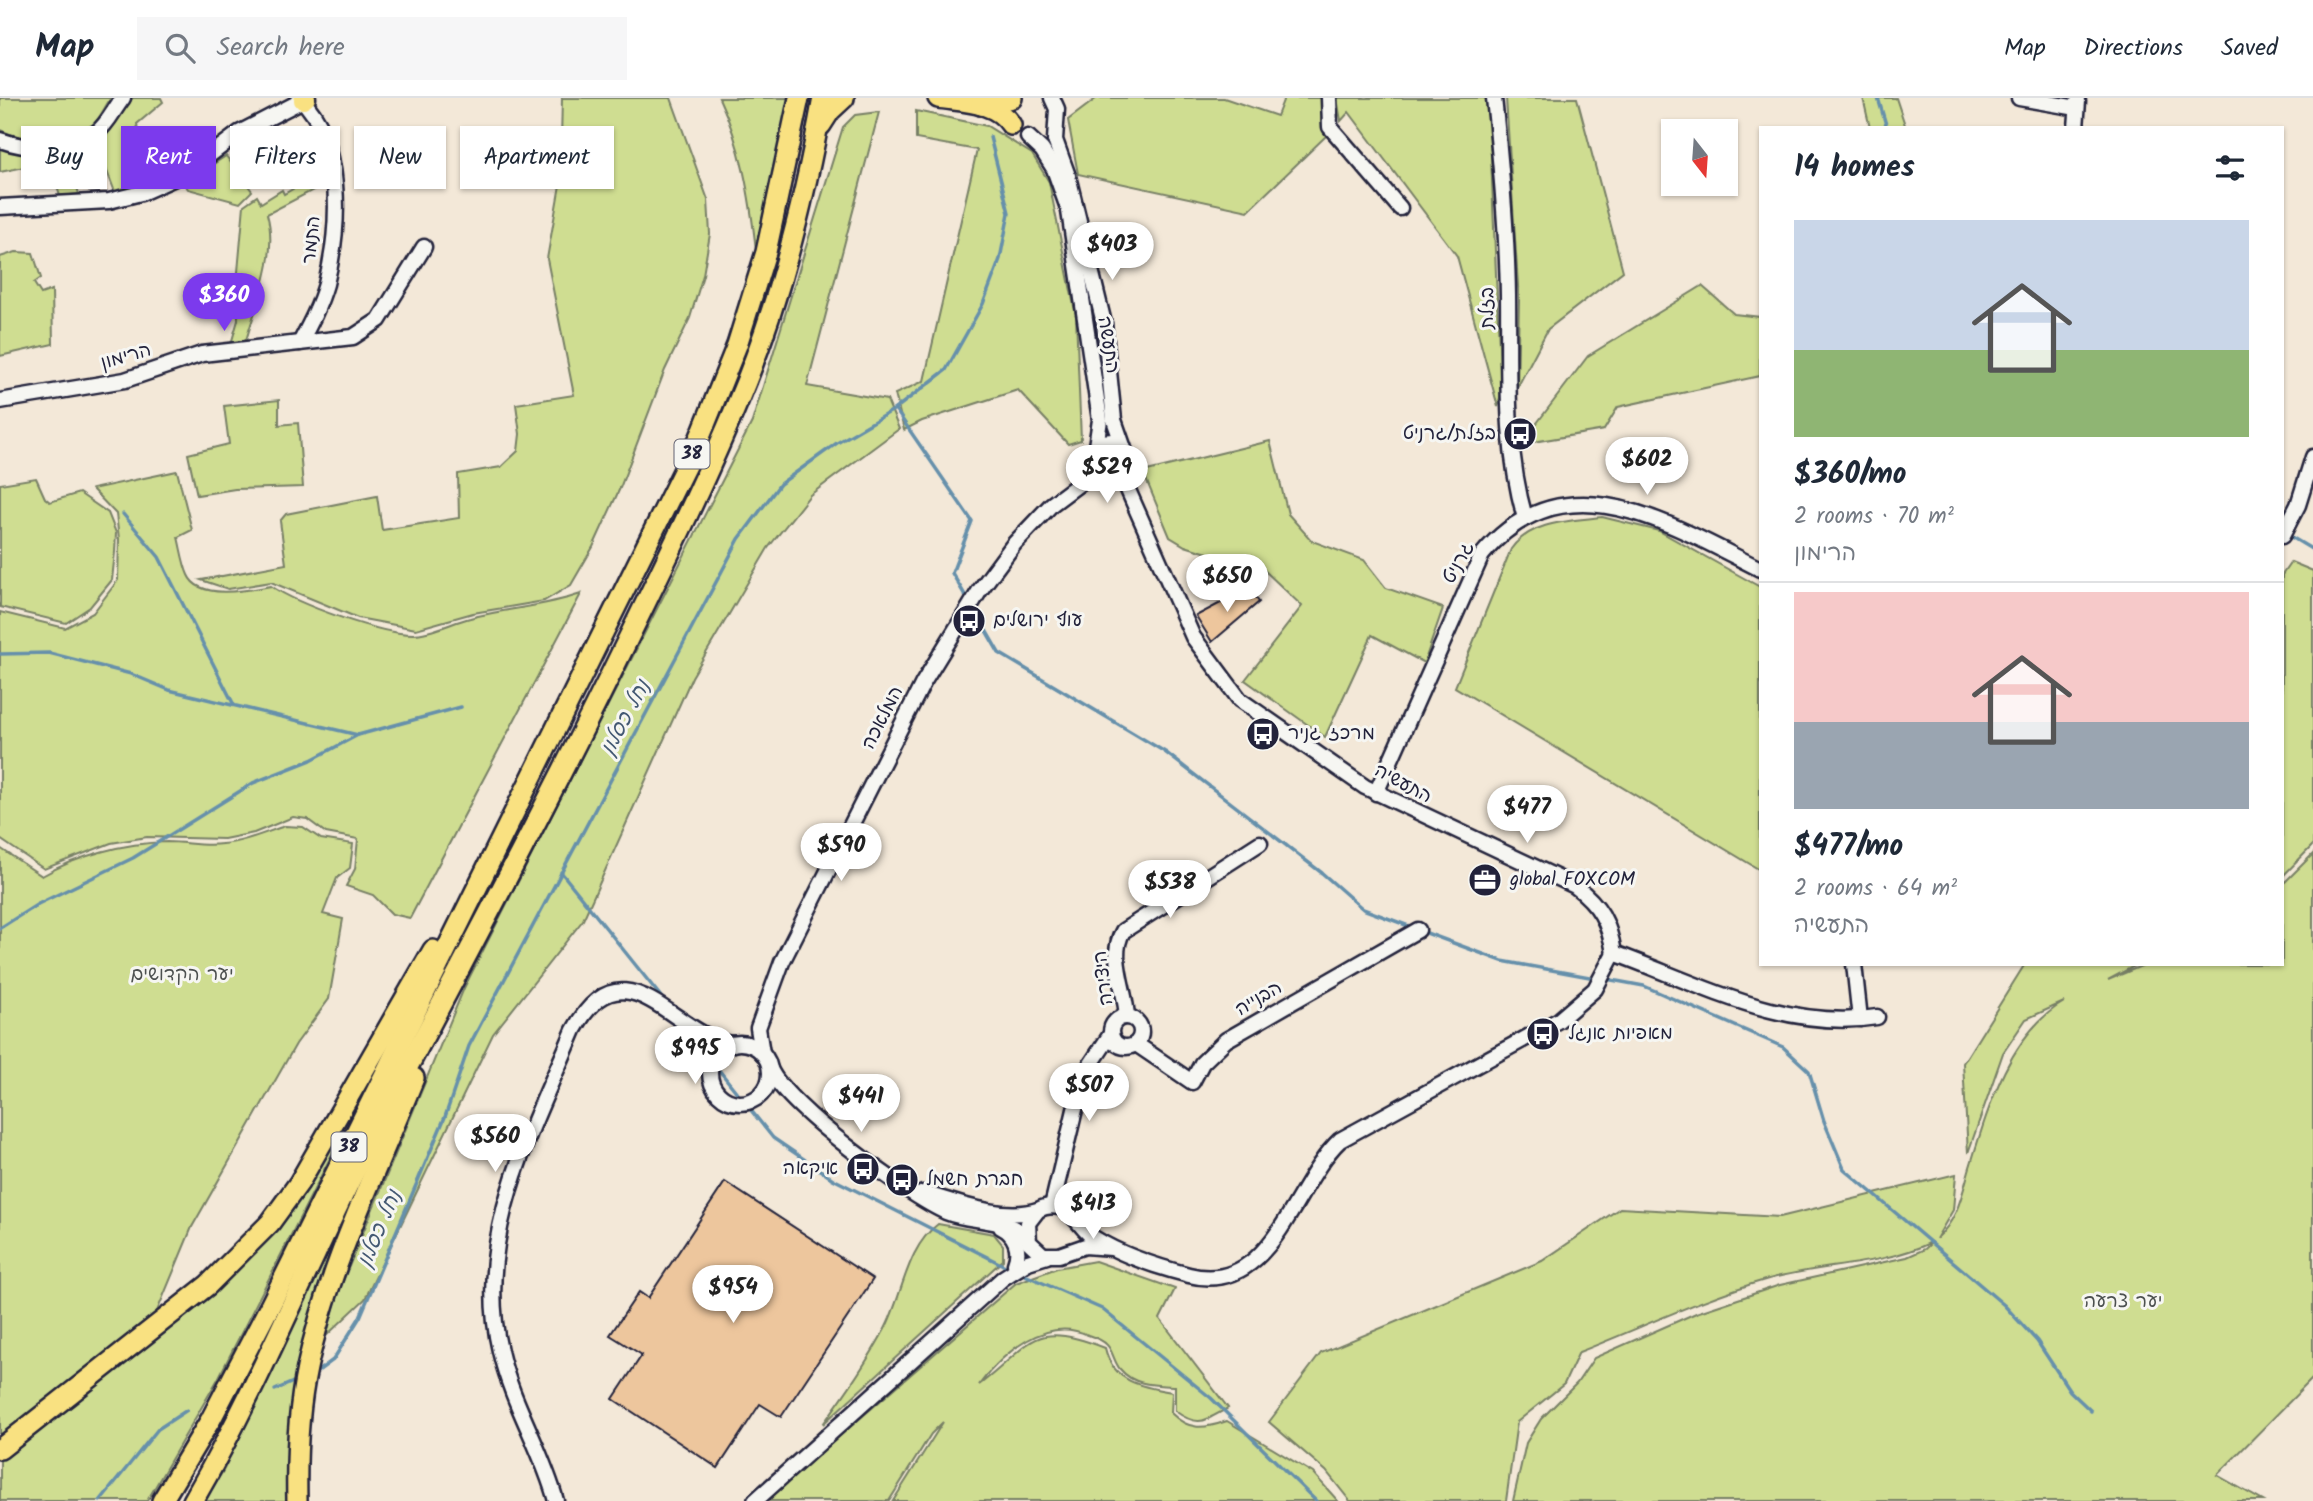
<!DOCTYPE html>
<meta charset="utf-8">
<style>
body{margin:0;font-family:Kalam,"Playpen Sans Hebrew",sans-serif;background:#f6f6f7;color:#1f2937;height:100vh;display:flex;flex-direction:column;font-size:26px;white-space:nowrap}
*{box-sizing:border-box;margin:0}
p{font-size:23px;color:#747a83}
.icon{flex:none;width:38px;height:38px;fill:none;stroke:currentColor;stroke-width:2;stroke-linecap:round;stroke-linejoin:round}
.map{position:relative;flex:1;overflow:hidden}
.side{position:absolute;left:1759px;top:28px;width:525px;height:840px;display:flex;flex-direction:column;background:#fff;border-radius:0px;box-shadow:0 2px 5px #0004}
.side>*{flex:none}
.banner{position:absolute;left:21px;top:28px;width:665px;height:63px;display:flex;gap:14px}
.needle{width:46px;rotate:163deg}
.fabs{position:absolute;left:1661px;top:21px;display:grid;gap:14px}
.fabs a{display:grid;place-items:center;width:77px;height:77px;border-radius:0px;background:#fff;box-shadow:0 2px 5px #0004;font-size:35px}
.price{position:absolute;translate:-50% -60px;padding:0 16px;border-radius:24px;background:#fff;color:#222;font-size:23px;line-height:46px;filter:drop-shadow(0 2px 4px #0008)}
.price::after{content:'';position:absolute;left:50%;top:42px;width:21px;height:16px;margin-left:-10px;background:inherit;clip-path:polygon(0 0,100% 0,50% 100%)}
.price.on{background:#7c3aed;color:#fff}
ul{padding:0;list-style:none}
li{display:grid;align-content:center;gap:14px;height:371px;padding:0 35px}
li+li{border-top:2px solid #e0e1e3}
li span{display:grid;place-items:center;height:217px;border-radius:0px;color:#555}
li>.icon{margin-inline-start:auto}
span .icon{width:126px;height:126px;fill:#fffc;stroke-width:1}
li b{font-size:30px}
h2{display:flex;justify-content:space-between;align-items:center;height:84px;padding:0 35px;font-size:30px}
.tag{padding:0 24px;border-radius:0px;background:#fff;box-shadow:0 2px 5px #0004;font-size:24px;line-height:63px}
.tag.on{background:#7c3aed;color:#fff}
header{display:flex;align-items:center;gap:42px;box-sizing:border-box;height:98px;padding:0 35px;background:#fff;border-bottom:2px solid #e0e1e3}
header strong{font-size:33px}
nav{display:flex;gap:38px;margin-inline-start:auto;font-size:24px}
.search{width:490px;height:63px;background:#f6f6f7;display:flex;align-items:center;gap:18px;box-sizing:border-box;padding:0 24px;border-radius:0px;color:#747a83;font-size:26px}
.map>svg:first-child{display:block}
.green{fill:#cfdd91;stroke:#788066;stroke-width:2}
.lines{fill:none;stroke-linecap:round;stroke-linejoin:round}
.stream{stroke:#6690ab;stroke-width:3.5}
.building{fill:#edc69d;stroke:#22223b;stroke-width:2}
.minor-casing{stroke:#22223b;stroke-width:19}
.major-casing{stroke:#22223b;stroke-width:23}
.highway-casing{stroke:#22223b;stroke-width:24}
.minor{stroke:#f6f6f2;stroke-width:14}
.major{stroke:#f9e181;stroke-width:18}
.highway{stroke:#f9e181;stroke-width:19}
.labels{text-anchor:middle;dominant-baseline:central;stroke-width:6;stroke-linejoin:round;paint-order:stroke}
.shield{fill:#f6f6f2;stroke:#626272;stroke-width:2}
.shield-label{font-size:18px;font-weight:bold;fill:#22223b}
.street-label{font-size:19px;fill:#22223b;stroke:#f6f6f2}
.poi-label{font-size:19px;fill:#22223b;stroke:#f6f6f2;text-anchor:start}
.park-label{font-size:19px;fill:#4d5150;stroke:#f6f6f2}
.water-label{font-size:21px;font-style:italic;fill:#445973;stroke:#f6f6f2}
</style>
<header>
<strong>Map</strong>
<div class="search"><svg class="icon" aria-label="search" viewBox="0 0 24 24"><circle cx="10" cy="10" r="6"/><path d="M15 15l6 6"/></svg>Search here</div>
<nav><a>Map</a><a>Directions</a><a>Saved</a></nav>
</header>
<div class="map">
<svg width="2313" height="1403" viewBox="0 0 2313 1403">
<rect width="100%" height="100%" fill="#f3e8d8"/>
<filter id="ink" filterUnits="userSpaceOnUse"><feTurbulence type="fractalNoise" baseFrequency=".0143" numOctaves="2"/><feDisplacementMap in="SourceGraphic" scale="14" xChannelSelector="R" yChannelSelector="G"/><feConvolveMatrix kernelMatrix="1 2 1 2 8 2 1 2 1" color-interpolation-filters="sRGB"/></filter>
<g filter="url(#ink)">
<g class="green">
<path d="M0,0H111C104,9 101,20 92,27C69,44 24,44 0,32Z"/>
<path d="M133,0H161L163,4L137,26L148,83L115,94L105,68L73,76L79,96L60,98L49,64L0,74V48C37,54 78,66 108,34C119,23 120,9 133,0Z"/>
<path d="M562,0H671L708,102L710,136L703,177L690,220L665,272L620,390L593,449L571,487L544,503L473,515L416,531L358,520L271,484L228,491L201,482L286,466L280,423L286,416L377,398L382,432L459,420L458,376L501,369L518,353L520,336L516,306L574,297L547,161L560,87Z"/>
<path d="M719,0H790L779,68L756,152C750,99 742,49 719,0Z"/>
<path d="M1097,0H1224L1277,18L1284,0H1324L1321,24L1326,38L1248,113L1078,76L1068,22Z"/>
<path d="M1337,0H1486L1490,35L1501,295L1498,309L1457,158L1349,14L1341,23Z"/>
<path d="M1506,0H1577L1623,173L1548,231L1517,290L1519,203Z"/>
<path d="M1863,0H1896L1906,30H1870Z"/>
<path d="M916,13L987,28L1032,56L1049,84L1076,218L1081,342L1068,346L1018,292L922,323L904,332L895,296L924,283L977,52L916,41Z"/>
<path d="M879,14L807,288L887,302L899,331L810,397L768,450L692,579L583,822L493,936L365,1201L326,1238L338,1195L464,890L752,324L843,29L855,17Z"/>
<path d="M226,58L252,93L240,105L188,91L184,85Z"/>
<path d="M325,72V86L267,116C279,157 256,206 245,246H231L238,222L237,185L244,107L257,98L261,105L282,92L284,96Z"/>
<path d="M16,154L33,155L41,180L34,185L41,196L52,192L53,246L0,258V159Z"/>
<path d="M1702,188L1734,216L1760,219V278L1618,309L1604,332L1521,346L1588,258Z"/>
<path d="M279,302V327L298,325L303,389L235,391L197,397L188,356L229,346L224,308Z"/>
<path d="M1270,343L1288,416L1312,443L1364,462L1386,490L1443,510L1424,565L1372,537L1325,639L1245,582L1302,508L1265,473L1185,448L1170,439L1143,374Z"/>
<path d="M177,373L192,432L178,439C181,451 183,466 188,477C199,503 250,492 271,488C299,507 380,536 413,536C431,536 453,524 470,520C508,510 543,509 581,496L410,820L392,816L373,797L346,788L355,771L358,741L326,735L307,721L293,719L254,735L224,741L147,739L111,745L44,771L0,741V514L65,530L93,515L118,482L119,441L116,416L92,391Z"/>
<path d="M36,380L45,400L50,404L79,395L108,415L116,435L115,454L112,482L90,509L66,525L0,509V386Z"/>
<path d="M1602,419L1659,433L1760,489V772L1455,589L1511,451C1531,423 1569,423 1602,419Z"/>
<path d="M2291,464L2313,473V747L2282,779V477Z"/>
<path d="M285,728L303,729L321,741L353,746L350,770L337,780L323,816L343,821L329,901L296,946L192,1129L156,1216L87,1274L0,1338V750L42,778C79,757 124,745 167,744C186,744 203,749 222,746C244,744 264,735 285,728Z"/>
<path d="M2313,756V1280L2217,1377L2263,1403H1513L1526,1345L1541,1321L1577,1285L1594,1260L1696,1215L1780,1187L1907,1159L1925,1151L1932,1144C1879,1169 1820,1166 1765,1182C1705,1199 1638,1231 1579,1254L1564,1286L1517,1324L1506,1403H1350L1326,1373L1269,1324L1321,1255L1542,1163L1620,1110L1780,1119L1956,1076L1953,1112L1936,1141C1958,1122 1962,1096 1970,1069C1988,1010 2009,936 2064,904L2026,921L2003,955L1968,1055L1963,965L2025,866H2138L2108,882L2146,866H2282V787Z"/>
<path d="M397,928L218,1281L147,1403H0V1358L221,1183Z"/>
<path d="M407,980L322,1192L290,1403H204L223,1373L260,1296Z"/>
<path d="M938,1126L994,1136L1003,1147V1162L823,1326C846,1295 867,1264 885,1231C903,1197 906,1150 938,1126Z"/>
<path d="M1095,1163L1175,1191L1160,1221L1228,1310C1204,1323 1199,1330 1175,1313V1288C1155,1287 1134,1288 1120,1271C1114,1264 1113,1253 1107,1247C1103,1242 1094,1239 1088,1237C1046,1217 1003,1255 979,1287C1033,1246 1031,1220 1105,1250C1113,1284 1141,1289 1172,1294L1171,1315C1189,1333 1204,1331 1227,1323L1313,1375L1338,1403H893L943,1324L931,1336L889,1403H765L1016,1185L1057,1170Z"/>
</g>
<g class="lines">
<g class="stream">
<path d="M1878,0L1887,30"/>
<path d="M895,311L972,423L952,475L969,504"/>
<path d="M123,416L159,459L234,607"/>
<path d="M2288,437L2313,452"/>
<path d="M973,510L999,555L1165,654L1322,775L1363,811L1414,830"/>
<path d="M0,556L49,555L131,576L169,592L358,637"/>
<path d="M561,774L666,905"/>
<path d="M0,830L38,806L133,760L253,685L311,662L358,637L461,609"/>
<path d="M1421,833L1502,863L1595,880"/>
<path d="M1606,881L1644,888L1783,949L1809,973L1824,1023L1844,1071L2004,1207L2037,1243L2070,1293L2091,1313"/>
<path d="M688,933L773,1040L833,1081L1011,1171"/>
<path d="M1018,1174L1102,1211L1211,1300L1316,1403"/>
<path d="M314,1276L333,1262L360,1219L445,1019L469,948L739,441L780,386L837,345L895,311L946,272L983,206L1000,161L1009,115L990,39"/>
<path d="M275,1292L293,1284"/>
<path d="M100,1403L158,1331L187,1312"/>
</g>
</g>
<g class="building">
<path d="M1249,490L1259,504L1212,544L1196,518Z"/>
<path d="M725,1084L873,1181L781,1319L760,1306L718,1370L613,1301L642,1257L610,1237L639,1194L648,1200Z"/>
</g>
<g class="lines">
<defs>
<g id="minor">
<path d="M300,0C345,44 340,129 326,186C320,207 310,226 300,245"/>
<path d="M1052,0L1057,11L1055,42L1068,78L1104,225L1114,322L1127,359L1128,392L1193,539L1240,602L1365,689L1575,788C1600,807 1609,824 1614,855"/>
<path d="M1329,0L1330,29L1400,110"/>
<path d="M1494,0C1501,66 1507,131 1508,197C1509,273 1504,346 1525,420"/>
<path d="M2019,0L2077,10"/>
<path d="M2076,30L2078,3"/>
<path d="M1028,39L1042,52L1054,71L1069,113L1100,322L1096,348"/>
<path d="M0,42C28,52 72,55 96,35C108,26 114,11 123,0"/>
<path d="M0,109L109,103L141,95L186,75L239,35L303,2"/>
<path d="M0,303L125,282L202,256L353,239L379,222L424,149"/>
<path d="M1123,350L1113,343L1101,344C1073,367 1109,397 1126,369"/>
<path d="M2282,438L2298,407L2313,359"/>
<path d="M1376,695L1482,457C1564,358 1670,426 1760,471"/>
<path d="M1614,855C1697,885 1786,934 1877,919"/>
<path d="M1854,866L1860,921"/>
<circle cx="1126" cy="934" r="15"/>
<path d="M1127,919C1126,892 1108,858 1123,833L1260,745"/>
<circle cx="740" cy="975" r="30"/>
<path d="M1136,946L1192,984L1202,965L1226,942L1418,832"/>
<path d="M762,955L758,930L782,864L923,585L980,492L1014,446L1052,406L1095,374"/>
<path d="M770,971C786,1008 907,1097 946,1114C970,1124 1008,1120 1027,1139"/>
<path d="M923,1095C957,1105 1003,1123 1038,1112"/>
<path d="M1052,1108L1083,978L1111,936"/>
<path d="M1001,1129C1015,1136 1021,1151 1015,1166"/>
<path d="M1111,1150L1085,1148L1059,1157H1043L1029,1144L1028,1125L1038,1112C1045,1108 1051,1107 1059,1109C1074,1113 1081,1132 1094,1140C1121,1157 1158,1169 1189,1177C1273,1198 1293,1086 1340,1042L1559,922L1595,891L1614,855"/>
<path d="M556,1403C542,1351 512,1306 500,1253C473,1139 531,1034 574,932C625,839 677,942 733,946"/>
<path d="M755,1403L1003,1180L1028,1164L1047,1158"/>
</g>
<path id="major" d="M303,2L306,0"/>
<g id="highway">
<path d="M938,0C964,4 996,3 1011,27"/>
<path d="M981,7L1012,0"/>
<path d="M821,27L830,13L844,0"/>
<path d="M0,1351L208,1187L270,1125L299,1085L433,852"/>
<path d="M162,1403L211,1321L271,1206L700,339L737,247L766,154L799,0"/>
<path d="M193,1403C267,1275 319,1137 388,1007C469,853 550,701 626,545C668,459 710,373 746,284C782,194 806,95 823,0"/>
<path d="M297,1403C296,1359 298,1313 307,1270C328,1170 376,1074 414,980"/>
</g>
</defs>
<use href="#minor" class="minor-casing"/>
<use href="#major" class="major-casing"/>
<use href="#highway" class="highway-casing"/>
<use href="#minor" class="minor"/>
<use href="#major" class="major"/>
<use href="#highway" class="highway"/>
</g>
</g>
<defs>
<symbol id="bus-disc" viewBox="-11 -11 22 22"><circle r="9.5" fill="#22223b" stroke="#f6f6f2"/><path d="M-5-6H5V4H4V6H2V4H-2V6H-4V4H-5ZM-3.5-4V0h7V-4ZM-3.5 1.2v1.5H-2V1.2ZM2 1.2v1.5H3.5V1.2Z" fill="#fff"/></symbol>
<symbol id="office-disc" viewBox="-11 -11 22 22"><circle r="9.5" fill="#22223b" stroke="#f6f6f2"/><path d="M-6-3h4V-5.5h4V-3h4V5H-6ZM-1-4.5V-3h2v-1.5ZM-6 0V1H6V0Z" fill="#fff"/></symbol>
</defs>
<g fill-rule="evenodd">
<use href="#bus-disc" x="1501" y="317" width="38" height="38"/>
<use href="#bus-disc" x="950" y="504" width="38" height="38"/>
<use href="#bus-disc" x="1244" y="617" width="38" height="38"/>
<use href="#office-disc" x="1466" y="763" width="38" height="38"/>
<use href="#bus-disc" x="1524" y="917" width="38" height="38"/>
<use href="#bus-disc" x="844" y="1052" width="38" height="38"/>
<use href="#bus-disc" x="883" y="1063" width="38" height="38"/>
</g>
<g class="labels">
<g class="shield">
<rect x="674.5" y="341.5" width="35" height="29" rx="5"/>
<rect x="331.5" y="1034.5" width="35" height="29" rx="5"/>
</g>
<g class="shield-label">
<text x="692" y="356">38</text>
<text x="349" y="1049">38</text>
</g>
<g class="street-label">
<text transform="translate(312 142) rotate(-84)">התמר</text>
<text transform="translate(1488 210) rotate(-90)">בזלת</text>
<text transform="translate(1108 247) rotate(81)">התעשה</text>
<text transform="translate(126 259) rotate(-16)">הרימון</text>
<text transform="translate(1459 465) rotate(-61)">גרניט</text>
<text transform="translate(883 620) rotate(-63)">המלאכה</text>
<text transform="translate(1403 686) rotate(28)">התעשיה</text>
<text transform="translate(1104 880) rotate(-97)">היצירה</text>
<text transform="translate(1259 901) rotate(-30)">הבנייה</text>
</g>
<g class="poi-label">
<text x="1496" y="336" text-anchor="end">בזלת/גרניט</text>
<text x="993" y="523">עוף ירושלים</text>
<text x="1288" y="636">מרכז גניר</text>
<text x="1510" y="782">global FOXCOM</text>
<text x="1568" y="936">מאפיות אנגל</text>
<text x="838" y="1071" text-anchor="end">איקאה</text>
<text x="926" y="1082">חברת חשמל</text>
</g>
<g class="park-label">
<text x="182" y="877">יער הקדושים</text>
<text x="2123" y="1204">יער צרעה</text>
</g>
<g class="water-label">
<text transform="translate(626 620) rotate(-62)">נחל כסלון</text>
<text transform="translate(380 1131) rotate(-67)">נחל כסלון</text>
</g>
</g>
</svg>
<div class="fabs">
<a><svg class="needle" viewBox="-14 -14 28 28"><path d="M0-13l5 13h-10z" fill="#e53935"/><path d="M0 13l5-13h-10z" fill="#747a83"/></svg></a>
</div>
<b class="price" style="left:1112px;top:184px">$403</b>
<b class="price on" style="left:224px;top:235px">$360</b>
<b class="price" style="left:1647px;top:399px">$602</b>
<b class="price" style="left:1107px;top:407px">$529</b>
<b class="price" style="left:1227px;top:516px">$650</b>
<b class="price" style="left:1527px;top:747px">$477</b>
<b class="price" style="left:841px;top:785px">$590</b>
<b class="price" style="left:1170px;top:822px">$538</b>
<b class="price" style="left:695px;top:988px">$995</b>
<b class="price" style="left:1089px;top:1025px">$507</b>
<b class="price" style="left:861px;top:1036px">$441</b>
<b class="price" style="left:495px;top:1076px">$560</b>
<b class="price" style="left:1093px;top:1143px">$413</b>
<b class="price" style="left:733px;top:1227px">$954</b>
<div class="banner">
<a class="tag">Buy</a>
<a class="tag on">Rent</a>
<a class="tag">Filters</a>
<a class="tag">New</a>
<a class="tag">Apartment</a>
</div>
<section class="side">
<h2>14 homes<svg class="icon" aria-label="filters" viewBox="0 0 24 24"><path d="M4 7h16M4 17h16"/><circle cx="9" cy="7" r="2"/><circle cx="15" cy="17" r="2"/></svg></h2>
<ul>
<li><span style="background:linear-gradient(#c9d6e8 60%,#8fb573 0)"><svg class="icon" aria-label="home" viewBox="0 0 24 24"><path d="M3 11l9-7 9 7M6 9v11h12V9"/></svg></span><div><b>$360/mo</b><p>2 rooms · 70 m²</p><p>הרימון</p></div></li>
<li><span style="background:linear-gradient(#f6c9c9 60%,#9aa5b1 0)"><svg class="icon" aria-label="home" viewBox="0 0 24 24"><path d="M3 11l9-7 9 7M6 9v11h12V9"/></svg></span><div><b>$477/mo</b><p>2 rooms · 64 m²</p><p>התעשיה</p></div></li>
</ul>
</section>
</div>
